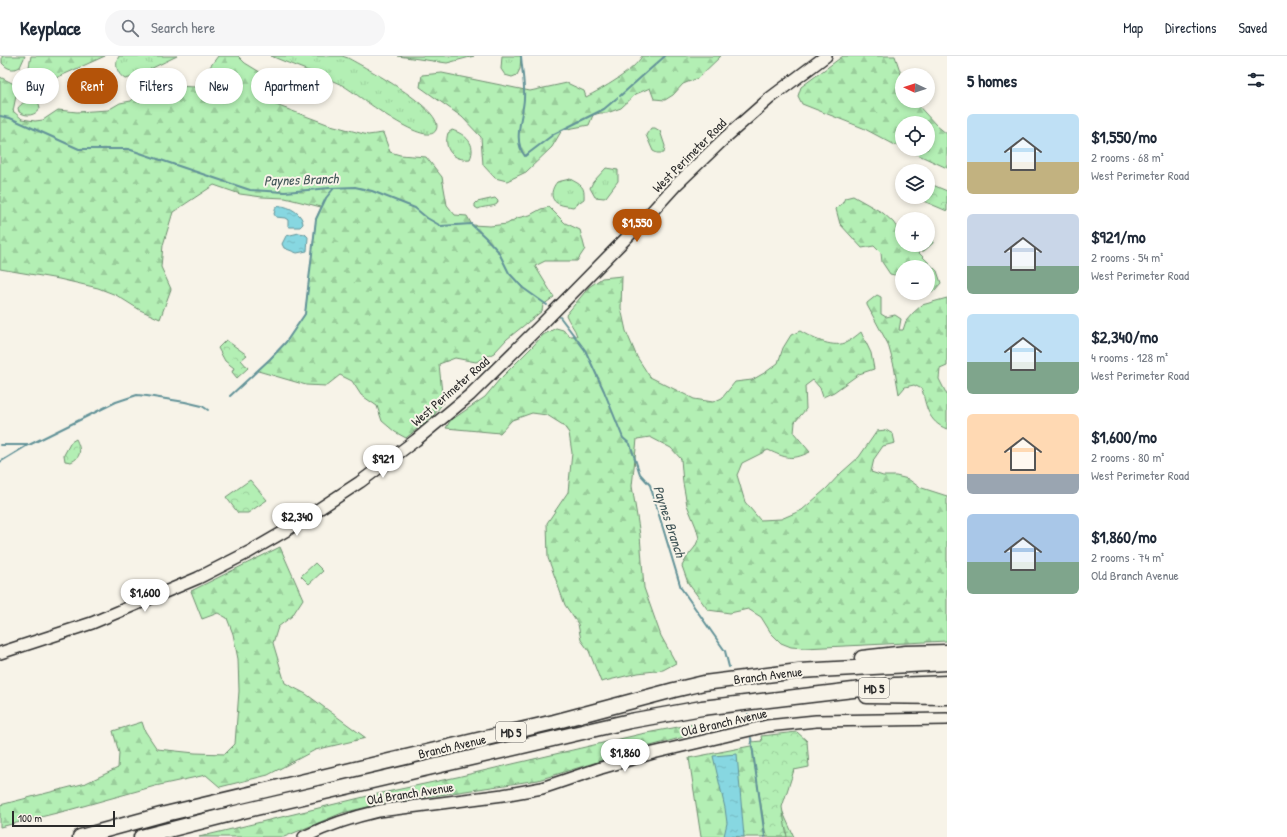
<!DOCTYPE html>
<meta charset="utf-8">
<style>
body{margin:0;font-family:"Patrick Hand",sans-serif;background:#f6f6f7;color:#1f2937;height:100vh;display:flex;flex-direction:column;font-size:15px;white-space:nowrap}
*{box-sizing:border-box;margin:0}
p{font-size:13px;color:#747a83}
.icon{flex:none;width:22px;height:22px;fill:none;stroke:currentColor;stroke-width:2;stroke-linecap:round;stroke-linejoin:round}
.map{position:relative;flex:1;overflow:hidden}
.panel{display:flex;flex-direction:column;background:#fff;width:340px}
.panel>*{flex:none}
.banner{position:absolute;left:12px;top:12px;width:380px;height:36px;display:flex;gap:8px}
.needle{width:26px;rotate:274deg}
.tools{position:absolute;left:895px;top:12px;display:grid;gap:8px}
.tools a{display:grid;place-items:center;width:40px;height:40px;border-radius:50%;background:#fff;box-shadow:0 2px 6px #0003;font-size:20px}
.scale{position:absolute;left:12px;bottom:10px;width:103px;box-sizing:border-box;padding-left:4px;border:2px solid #2b2b2b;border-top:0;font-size:11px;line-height:14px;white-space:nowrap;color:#2b2b2b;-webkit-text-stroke:3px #f7f3e8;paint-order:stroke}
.price{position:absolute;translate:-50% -34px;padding:0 9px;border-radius:14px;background:#fff;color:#222;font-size:13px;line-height:26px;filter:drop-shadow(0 1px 2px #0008)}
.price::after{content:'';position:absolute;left:50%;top:24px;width:12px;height:9px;margin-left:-6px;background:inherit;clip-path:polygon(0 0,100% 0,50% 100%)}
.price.current{background:#b45309;color:#fff}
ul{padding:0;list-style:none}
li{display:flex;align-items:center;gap:12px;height:100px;padding:0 20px}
li span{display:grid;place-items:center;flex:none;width:112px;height:80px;border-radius:6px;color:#555}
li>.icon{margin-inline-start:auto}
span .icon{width:48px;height:48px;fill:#fffc;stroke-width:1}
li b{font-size:17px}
h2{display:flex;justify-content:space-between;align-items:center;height:48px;padding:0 20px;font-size:17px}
.tag{padding:0 14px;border-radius:18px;background:#fff;box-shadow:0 2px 6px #0003;font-size:14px;line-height:36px}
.tag.current{background:#b45309;color:#fff}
header{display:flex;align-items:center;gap:24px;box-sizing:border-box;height:56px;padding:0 20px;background:#fff;border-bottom:1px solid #e0e1e3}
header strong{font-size:19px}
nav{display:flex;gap:22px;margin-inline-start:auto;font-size:14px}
.search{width:280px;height:36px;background:#f6f6f7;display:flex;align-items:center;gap:10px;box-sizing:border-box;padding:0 14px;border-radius:22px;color:#747a83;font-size:15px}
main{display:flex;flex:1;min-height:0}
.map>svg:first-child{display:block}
.grass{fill:url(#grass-tufts);stroke:#6f8d70}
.forest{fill:url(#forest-firs);stroke:#6f8d70}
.park{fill:url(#park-crowns);stroke:#6f8d70}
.garden{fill:#b3efb4;stroke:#6f8d70}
.water{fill:url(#water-ripples);stroke:#629298}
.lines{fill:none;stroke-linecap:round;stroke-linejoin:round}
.stream{stroke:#629298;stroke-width:2}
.secondary-casing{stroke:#2b2b2b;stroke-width:14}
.highway-casing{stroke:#2b2b2b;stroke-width:17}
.secondary{stroke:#f7f3e8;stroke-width:11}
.highway{stroke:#f7f3e8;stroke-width:14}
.labels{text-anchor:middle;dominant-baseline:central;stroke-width:4;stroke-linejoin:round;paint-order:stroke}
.shield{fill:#f7f3e8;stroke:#686764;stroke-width:1}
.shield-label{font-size:12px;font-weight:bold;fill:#2b2b2b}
.street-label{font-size:13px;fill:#2b2b2b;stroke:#f7f3e8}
.water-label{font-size:14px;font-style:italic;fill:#425658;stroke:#f7f3e8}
</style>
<header>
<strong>Keyplace</strong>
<div class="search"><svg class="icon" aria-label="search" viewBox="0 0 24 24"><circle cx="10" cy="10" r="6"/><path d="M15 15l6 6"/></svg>Search here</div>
<nav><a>Map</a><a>Directions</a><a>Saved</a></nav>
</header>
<main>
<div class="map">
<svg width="947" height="781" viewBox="0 0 947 781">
<defs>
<pattern id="grass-tufts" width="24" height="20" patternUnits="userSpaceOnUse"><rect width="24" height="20" fill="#b3efb4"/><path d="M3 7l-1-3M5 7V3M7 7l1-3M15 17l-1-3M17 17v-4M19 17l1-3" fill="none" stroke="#9acd9b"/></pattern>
<pattern id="forest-firs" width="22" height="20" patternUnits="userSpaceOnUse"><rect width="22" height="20" fill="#b3efb4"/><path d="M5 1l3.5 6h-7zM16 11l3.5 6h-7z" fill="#9acd9b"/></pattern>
<pattern id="park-crowns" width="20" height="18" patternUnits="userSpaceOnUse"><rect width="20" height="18" fill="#b3efb4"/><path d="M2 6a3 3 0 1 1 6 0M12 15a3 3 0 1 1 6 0" fill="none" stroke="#9acd9b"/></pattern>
<pattern id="water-ripples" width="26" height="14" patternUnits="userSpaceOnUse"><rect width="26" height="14" fill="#87d7e1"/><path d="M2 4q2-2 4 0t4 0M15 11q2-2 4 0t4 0" fill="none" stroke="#75b9c1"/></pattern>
</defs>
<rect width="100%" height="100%" fill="#f7f3e8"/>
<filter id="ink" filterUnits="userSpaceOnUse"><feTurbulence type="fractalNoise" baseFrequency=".025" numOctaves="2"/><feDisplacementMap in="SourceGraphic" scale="8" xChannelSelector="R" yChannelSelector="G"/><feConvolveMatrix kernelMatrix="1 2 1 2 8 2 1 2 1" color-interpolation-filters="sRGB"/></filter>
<g filter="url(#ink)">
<g class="grass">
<path d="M2,0H25L20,11C13,15 7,13 2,7Z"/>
<path d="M119,0H177L134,21L125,23C117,18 114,8 119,0Z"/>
<path d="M271,0H342L348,2C362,10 447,54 436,74C426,94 354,35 342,29C319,18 294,10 271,0Z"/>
<path d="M398,0H474L447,7Z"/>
<path d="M502,0H521L520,13L517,19L512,21L505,19L501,13Z"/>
<path d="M31,44H35L39,48L40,52C35,60 27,61 19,56L18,52C22,47 25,45 31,44Z"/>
<path d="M651,72H655L660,75L665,90L664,97H657L653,95L646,79Z"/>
<path d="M452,74C465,78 477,88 470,103C453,105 443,93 448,77Z"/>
<path d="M606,112L618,114V125L606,141L604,142L595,141L590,132L593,126Z"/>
<path d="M570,123C581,129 585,130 584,143L573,151C569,150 563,150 559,148C549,144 551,133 557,126Z"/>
<path d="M495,142L498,145L497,148C493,151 484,150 478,153L475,151V148L477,146Z"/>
</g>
<g class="forest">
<path d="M31,0H105L47,26L28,16Z"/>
<path d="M218,0H238L245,7L268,21L265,34L268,46L327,68L360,77L368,79L383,77L390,96L400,99L426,101L442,121L447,149L455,159L467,160L472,169L490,170L507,168L517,162L530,159L541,153L549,151L565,167L580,174L585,193L577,205H545L535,210L554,241L543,249L542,255L507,283L494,297L476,306L455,302L439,308L443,347L434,359L406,382L395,376L382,365L377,350L361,339L352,325L340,319L326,330L306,329L258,315L286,286L305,258L316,163L321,151L285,142L262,141L240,138L214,129L173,156L163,189L161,211L171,233L160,263L140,254L116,239L98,232L59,223L0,213V21L18,30L13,55L22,63L35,65L43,64L58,54L77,56L108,54L120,47L131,45L146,31L157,29L195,31Z"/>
<path d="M642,0H721L698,22L683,28L673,39L665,44L654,43L650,32L636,38L621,52L607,57H600L593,59L589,69L562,74L552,91L526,116L507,125L495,122L483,109L481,81L462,61L420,31L422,19L442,17L530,35L567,27L584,35L586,41C602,33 634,15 642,0Z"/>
<path d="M843,0H895L902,21V45H914L936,69L947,78V112L912,96L911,93H928V67H919L918,65H913L911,67H902V89H895L863,72L802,48L798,40L801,31Z"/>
<path d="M853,140L883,157L893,166L902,179V189H911L937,215L941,227L934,235L928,236V211H902V219L899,220L890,218L882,206L881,197L874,190L862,192L840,168L836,153L839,150L842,148L845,142Z"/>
<path d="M622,220L621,252L626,275L637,301L650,321L694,343L713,346L722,342L735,326L752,324L766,316L778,307L783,292L791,279L800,275C812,282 831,292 845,287C850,285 856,280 861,276L871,297L874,313L859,318L834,336L823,341L820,332L813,324L805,330L806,353L795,366L794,377L810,396C791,405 786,402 768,394L742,407L737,419L745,446L760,464L781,463L802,454L826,433L841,417L859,401L877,375L886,374L893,378L895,387L883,390L874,403L871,416L883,420H896L908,423L919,431L947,440V585L804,592L791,591L781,587L771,577L761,561L748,553L730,557L708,554L688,527L682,510L687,501L695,491L699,482L696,471L687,449L683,427L681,403L671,392L650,381L637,383L632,430L640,479L644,532L661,580L676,607L663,614L638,617L601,626L589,595L581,584L578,568L565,549L548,502L547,467L568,436L572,397L569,377L563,369L547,359L532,357L512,364L500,377L446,372L450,365L485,341L499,324L533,290L543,279L556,272L563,274L570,280H577C575,272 569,267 566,259L589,231L602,222Z"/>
<path d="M877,239L881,241V258L886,261L895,259L901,263L899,274H903L906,265L913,257L922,249L947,242V310L940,313L939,323L947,339V373C928,366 926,350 922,333L914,329L905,331L899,338L894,310L888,288L867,249V247Z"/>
<path d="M280,491L303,543L292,560L278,571L273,587L285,627L306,638L366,682L315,694L268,719L220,731L206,719L155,730L69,754L0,771V749L86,727L118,712L119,697L113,675L142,666L145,675L157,693L195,697L225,698L235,688L239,635L238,603L233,578L227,562L218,557L202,563L191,535Z"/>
<path d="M694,668L695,678L643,692L538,724L380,748L342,757L284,781H199L368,740L457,721L641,678Z"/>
<path d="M766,687L781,752L794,781H701L689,702Z"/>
</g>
<g class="park">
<path d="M928,127L947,135V155L914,141H928Z"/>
<path d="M928,177L933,182V187L924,195C919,196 915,194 913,189H928Z"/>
<path d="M226,284L247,299L241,304L248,312L237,322L232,316L234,312L225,305L218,292Z"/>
<path d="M76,383C81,393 82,401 71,406L65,405L64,399L71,386Z"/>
<path d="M250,424L267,444L248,457H238L226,441Z"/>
<path d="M797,676L807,685L809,711L794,714L782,751L787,781H766L751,686L762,685L761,680Z"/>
</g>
<path class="garden" d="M315,507L323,515L309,528L301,520Z"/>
<g class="water">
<path d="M280,150C289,150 303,158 303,168L300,171H290L288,170V164L285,162L276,161L274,158L276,151Z"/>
<path d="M299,177L305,178L308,181L307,195L297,197L284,192L282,188L286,180Z"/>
<path d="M737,698L744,781L724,780L727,767L725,752L713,700Z"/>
</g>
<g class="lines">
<g class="stream">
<path d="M521,0C522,14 525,29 524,43C523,61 512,84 525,100L554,78L604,53L617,42"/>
<path d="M620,40L665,0"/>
<path d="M0,60L10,62L79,93H128L250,134L285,136L330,132L355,131L372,135L415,152L427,162L441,170L471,168L485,181L498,195L509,217L523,232L547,249"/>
<path d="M560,261L585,294L604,335L623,382L630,388L640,418L650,429L681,532L725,595L729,611"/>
<path d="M230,340L270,303L286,286L305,258L316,163L326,142L334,132"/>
<path d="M0,389H29L116,346L137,339L147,340L185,346L202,350L208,354"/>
<path d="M0,406L28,389"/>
<path d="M748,658L750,666"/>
<path d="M751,682L765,781"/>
</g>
<defs>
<g id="secondary">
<path d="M0,597L92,567L198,522L249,496L287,474L360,426L416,384L470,339L540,270L646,162L676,129L727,80L770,42L826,0"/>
<path d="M304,781C328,769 353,761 379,755L503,739L542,732L601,712L653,697L767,670L816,665L947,663"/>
</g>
<g id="highway">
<path d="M862,602L906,597L947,596"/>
<path d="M867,640L947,641"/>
<path d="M80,781L161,759L554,666L674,634L704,627L799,615L947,607"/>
<path d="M141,781L243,755L630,665L702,652L895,629L947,627"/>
</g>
</defs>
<use href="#secondary" class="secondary-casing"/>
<use href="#highway" class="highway-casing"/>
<use href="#secondary" class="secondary"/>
<use href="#highway" class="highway"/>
</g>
</g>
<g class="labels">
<g class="shield">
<rect x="859" y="622" width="30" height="20" rx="3"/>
<rect x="496" y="666" width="30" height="20" rx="3"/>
</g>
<g class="shield-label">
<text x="874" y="632">MD 5</text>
<text x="511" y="676">MD 5</text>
</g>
<g class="street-label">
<text transform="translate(689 99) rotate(-45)">West Perimeter Road</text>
<text transform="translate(450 335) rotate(-41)">West Perimeter Road</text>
<text transform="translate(768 619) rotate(-7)">Branch Avenue</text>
<text transform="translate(724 666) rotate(-13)">Old Branch Avenue</text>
<text transform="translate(452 690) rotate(-13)">Branch Avenue</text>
<text transform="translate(410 737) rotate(-9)">Old Branch Avenue</text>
</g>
<g class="water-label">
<text transform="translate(301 123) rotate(-2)">Paynes Branch</text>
<text transform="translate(670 465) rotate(72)">Paynes Branch</text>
</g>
</g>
</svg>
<div class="tools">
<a><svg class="needle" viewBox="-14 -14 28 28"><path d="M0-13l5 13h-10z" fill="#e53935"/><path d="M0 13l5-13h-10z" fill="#747a83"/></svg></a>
<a><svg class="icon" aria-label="locate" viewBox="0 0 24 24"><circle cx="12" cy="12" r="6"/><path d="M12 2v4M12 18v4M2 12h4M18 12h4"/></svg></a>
<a><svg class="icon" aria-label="layers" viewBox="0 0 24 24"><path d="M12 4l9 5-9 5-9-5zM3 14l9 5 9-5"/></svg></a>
<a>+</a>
<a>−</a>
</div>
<div class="scale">100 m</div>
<b class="price current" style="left:637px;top:187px">$1,550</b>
<b class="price" style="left:383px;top:423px">$921</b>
<b class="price" style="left:297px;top:481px">$2,340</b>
<b class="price" style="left:145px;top:557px">$1,600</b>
<b class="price" style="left:625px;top:717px">$1,860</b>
<div class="banner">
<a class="tag">Buy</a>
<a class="tag current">Rent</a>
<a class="tag">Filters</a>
<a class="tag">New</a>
<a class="tag">Apartment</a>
</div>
</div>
<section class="panel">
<h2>5 homes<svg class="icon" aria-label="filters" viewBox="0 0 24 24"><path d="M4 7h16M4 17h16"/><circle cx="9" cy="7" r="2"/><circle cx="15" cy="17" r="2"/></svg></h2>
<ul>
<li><span style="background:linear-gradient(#bfe0f5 60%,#c2b280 0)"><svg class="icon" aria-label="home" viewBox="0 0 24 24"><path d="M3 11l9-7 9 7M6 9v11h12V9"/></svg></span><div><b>$1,550/mo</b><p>2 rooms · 68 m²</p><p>West Perimeter Road</p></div></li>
<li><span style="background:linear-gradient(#c9d6e8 65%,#7fa58c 0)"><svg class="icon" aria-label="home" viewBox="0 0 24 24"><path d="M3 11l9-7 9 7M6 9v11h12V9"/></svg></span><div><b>$921/mo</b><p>2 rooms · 54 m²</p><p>West Perimeter Road</p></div></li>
<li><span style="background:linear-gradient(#bfe0f5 60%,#7fa58c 0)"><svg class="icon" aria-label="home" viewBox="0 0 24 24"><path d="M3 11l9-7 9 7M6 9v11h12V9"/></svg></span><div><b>$2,340/mo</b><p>4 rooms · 128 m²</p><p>West Perimeter Road</p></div></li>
<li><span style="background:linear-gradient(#ffd9b3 75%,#9aa5b1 0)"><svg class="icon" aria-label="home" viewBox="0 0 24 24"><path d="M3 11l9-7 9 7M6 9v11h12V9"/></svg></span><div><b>$1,600/mo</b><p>2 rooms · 80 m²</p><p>West Perimeter Road</p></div></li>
<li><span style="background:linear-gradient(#a9c7e8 60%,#7fa58c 0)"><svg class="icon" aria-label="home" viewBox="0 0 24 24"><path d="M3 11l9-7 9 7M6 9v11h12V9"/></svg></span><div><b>$1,860/mo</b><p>2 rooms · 74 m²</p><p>Old Branch Avenue</p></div></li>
</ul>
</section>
</main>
